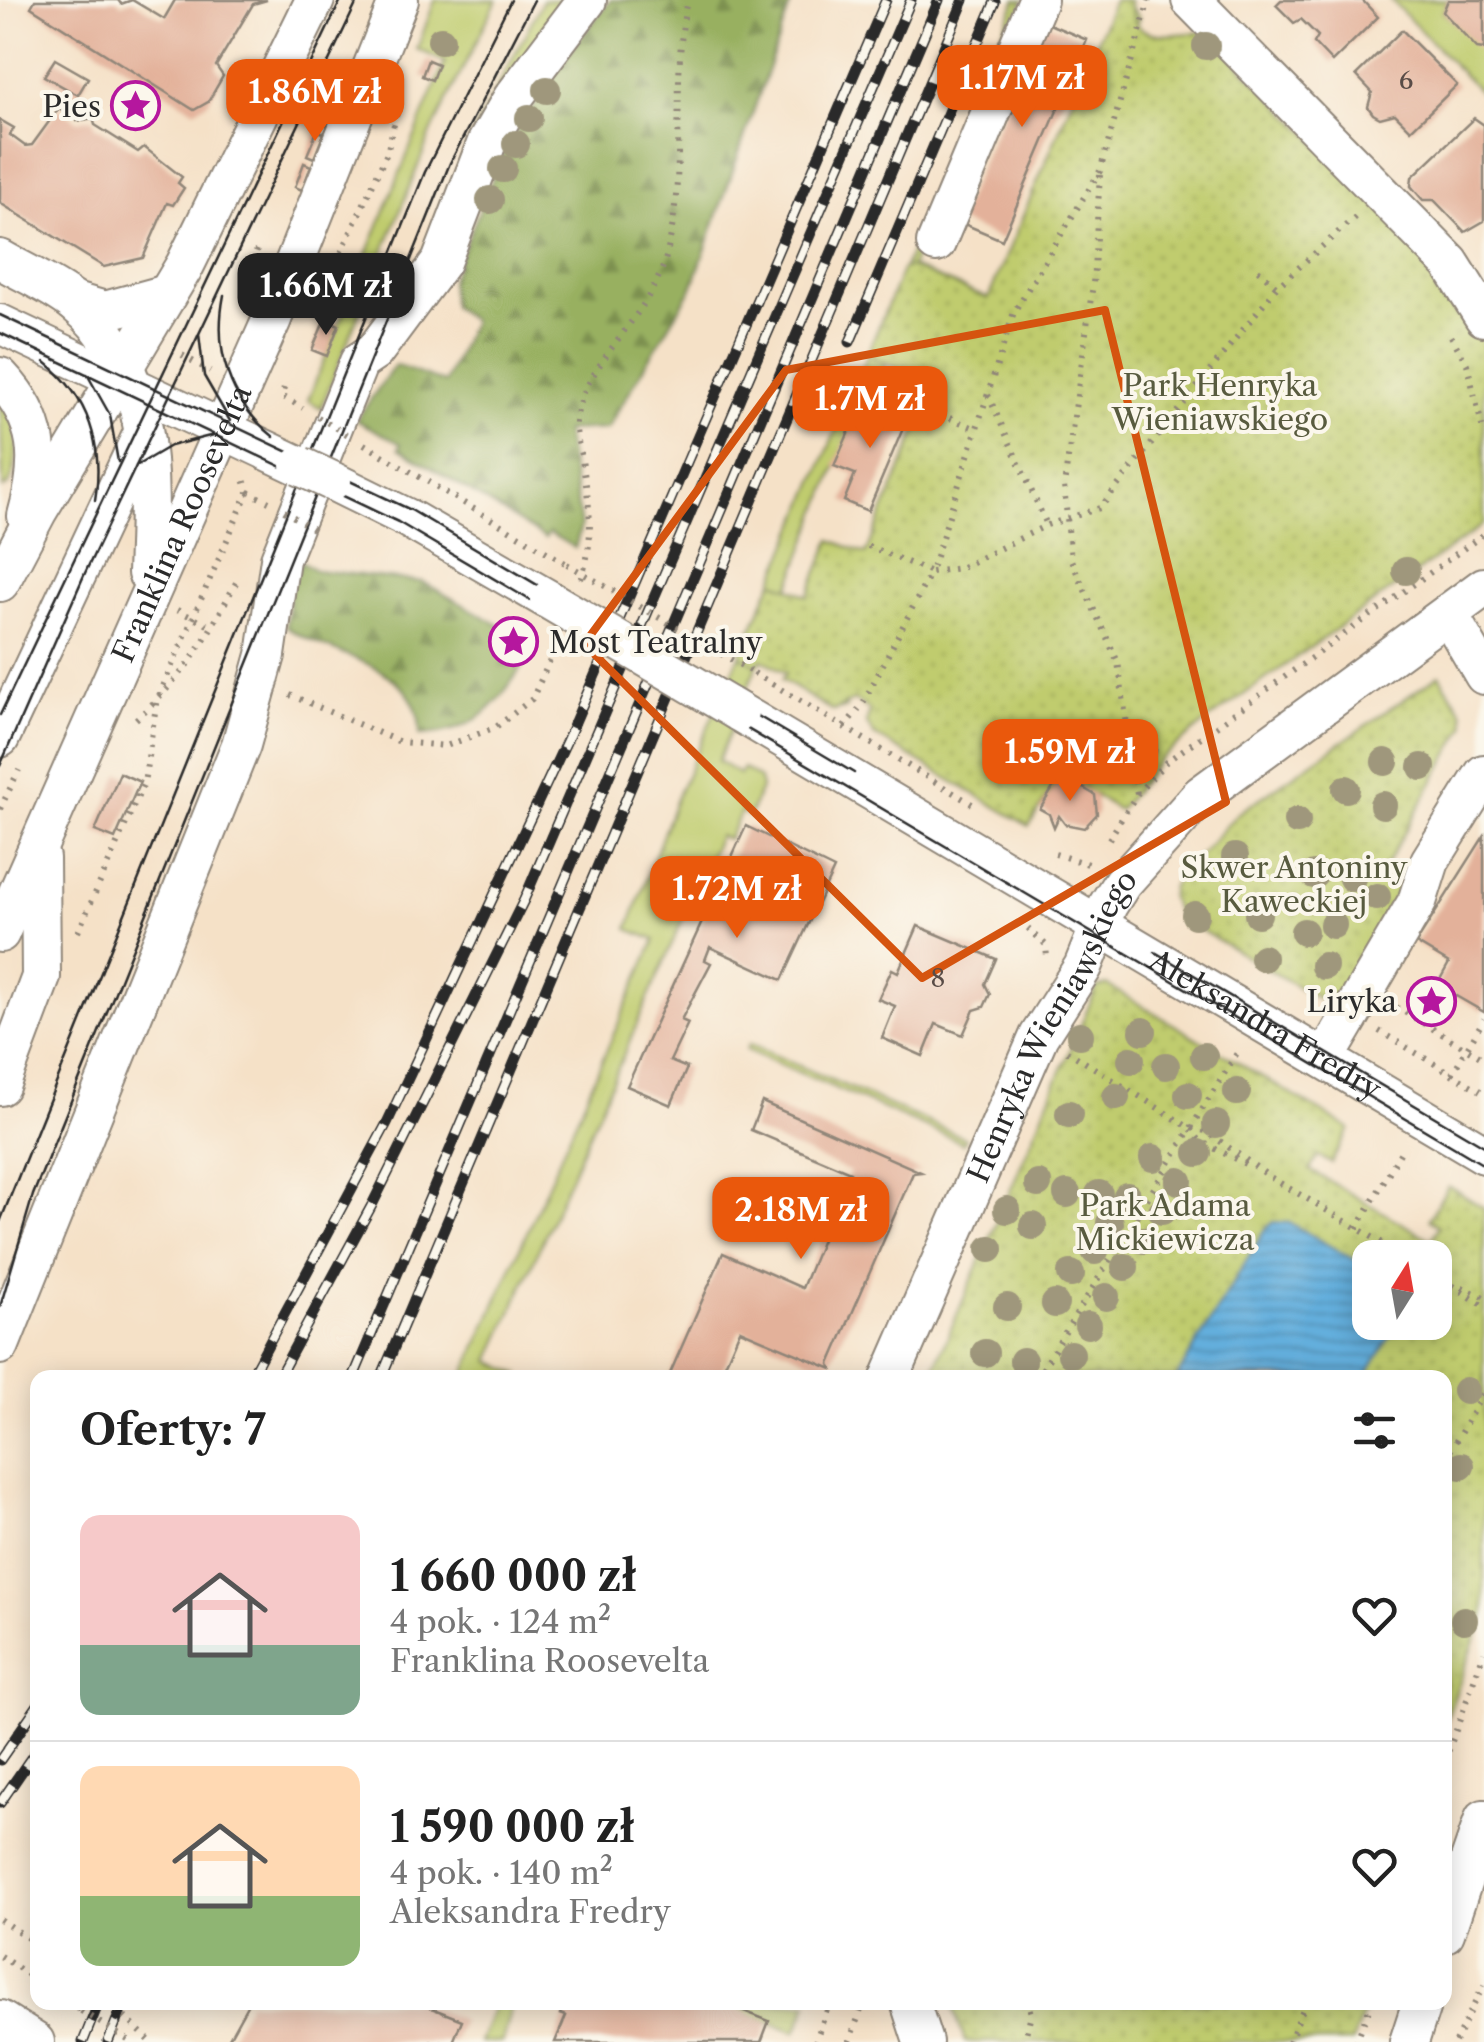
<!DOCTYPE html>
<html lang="pl">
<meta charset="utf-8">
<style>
body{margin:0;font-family:"Libre Caslon Text",serif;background:#f2f2f2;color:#222;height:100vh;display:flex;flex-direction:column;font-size:38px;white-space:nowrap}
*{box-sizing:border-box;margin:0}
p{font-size:32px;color:#767676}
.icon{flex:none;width:55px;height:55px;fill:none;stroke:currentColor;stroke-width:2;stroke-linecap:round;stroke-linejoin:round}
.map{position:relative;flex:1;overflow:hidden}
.details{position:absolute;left:30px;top:1370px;width:1422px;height:640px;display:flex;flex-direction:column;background:#fff;border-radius:20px;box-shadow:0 5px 25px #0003}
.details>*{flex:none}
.needle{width:65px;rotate:11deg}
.fabs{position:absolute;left:1352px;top:1240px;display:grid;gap:20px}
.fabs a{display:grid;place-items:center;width:100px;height:100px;border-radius:20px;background:#fff;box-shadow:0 5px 25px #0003;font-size:50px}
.price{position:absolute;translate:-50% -85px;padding:0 22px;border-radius:20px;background:#ea580c;color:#fff;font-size:32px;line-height:65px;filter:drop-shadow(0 2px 5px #0008)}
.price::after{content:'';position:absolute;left:50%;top:60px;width:30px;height:22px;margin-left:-15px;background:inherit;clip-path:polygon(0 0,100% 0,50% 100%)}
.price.on{background:#222;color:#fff}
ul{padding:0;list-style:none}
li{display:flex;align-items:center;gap:30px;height:250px;padding:0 50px}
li+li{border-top:2px solid #e0e0e0}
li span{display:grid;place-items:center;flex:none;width:280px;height:200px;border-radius:20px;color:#555}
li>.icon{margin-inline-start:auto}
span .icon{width:120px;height:120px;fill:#fffc;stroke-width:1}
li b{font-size:42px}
h2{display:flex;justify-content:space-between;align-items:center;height:120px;padding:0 50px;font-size:42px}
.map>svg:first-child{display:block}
.green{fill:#c0cc6e;stroke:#767c4c;stroke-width:2.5}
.forest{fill:url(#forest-firs);stroke:#626e46;stroke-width:2.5}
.park{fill:url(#park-dots);stroke:#767c4c;stroke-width:2.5;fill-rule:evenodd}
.water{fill:url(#water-rules);stroke:#486d84;stroke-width:2.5}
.building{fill:#e3b19a}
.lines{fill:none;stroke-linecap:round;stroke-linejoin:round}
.minor-casing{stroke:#908679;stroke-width:42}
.path{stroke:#908679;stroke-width:6;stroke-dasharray:2.5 8;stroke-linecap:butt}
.minor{stroke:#fff;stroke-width:38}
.tram{stroke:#2b2b2b;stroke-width:2.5}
.rail-casing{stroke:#2b2b2b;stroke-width:11}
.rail{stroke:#fbf7ec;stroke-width:8;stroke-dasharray:22;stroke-linecap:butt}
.minor-bridge-casing{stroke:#908679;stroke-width:42;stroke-linecap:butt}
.path-bridge{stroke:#908679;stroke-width:6;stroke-dasharray:2.5 8;stroke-linecap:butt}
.minor-bridge{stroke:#fff;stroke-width:38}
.tree{fill:#9f977c}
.marked{fill:none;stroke:#d5540f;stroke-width:8;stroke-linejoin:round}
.labels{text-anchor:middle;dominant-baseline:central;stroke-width:8;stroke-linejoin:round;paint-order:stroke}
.number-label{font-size:25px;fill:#594c47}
.poi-label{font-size:30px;fill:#2b2b2b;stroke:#fbf7ec;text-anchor:end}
.park-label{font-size:30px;fill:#585b3f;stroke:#fbf7ec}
.street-label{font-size:30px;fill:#2b2b2b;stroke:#fbf7ec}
</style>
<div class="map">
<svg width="1484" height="2042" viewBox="0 0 1484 2042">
<defs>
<pattern id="forest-firs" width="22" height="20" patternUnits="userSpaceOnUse" patternTransform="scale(2.5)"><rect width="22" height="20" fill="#98b061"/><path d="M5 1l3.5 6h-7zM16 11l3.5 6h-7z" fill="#7c8f50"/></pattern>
<pattern id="park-dots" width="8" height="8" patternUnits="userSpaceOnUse" patternTransform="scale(2.5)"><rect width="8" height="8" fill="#c0cc6e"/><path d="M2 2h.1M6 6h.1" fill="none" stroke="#a5af5f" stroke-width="1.8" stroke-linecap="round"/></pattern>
<pattern id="water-rules" width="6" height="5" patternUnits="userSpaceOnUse" patternTransform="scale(2.5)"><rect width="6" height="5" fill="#64afdd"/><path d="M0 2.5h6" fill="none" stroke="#538fb3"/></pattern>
</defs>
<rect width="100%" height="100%" fill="#fbf7ec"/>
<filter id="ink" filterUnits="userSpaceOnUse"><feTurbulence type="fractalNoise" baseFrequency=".01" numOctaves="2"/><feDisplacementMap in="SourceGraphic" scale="20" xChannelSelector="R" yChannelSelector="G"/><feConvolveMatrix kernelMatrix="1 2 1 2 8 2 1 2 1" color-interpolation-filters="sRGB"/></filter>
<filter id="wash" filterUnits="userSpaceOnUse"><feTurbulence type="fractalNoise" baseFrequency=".0048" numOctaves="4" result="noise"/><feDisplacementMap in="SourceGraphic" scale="40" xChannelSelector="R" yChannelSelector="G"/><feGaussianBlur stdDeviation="2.25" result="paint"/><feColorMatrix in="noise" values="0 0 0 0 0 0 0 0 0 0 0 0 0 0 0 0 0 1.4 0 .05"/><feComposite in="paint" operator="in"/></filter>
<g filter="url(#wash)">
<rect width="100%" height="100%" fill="#f5e1c7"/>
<g class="green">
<path d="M435,0H497L432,131L321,408L308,400L445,62L417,49Z"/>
<path d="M543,0H570L477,137L423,253L470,139Z"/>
<path d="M1016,0H1024L911,267L989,299L1114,0H1125L1139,18L1124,68L961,412L894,385L901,369L886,363L867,406L860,404L789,588L808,596L831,540L865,554L867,551L846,708L833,711L782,680L786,673L762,659L757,665L718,761L739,774L743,768L760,779L761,789L749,816L741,812L728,839L719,836L490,1361L521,1375L463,1378L655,940L628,929L677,796L773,581Z"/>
<path d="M1391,0H1448L1443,12L1483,49L1484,96Z"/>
<path d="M0,395C19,423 22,453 9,485L3,488Z"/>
<path d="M749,1044L965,1138L963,1143L746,1050Z"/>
<path d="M495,2003H512L502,2042H479Z"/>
<path d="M721,2003H808L796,2032Z"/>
</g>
<g class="forest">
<path d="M611,0H792L692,288L607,429L565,431L581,526L575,548L549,533L545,538L399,448L401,444L356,420L395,365L445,383L472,321L452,306L450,281L504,151L573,47Z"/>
<path d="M301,561L315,570L423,582L506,629L503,635L530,654C499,701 483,732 420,735C422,662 332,659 286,627L290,589Z"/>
</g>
<g class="park">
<path d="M1114,0H1129C1131,48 1175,32 1206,32L1441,266L1484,335V524L1211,718L1160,759L1119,810L1061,775L1029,826L874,735L866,723L870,711L854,700L833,711L782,680L786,673L762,659L757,665L740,656L773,581L808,596L831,540L866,554L918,429L905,423L915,398L910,386L912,374L867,355L902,270L910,267L988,299Z"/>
<path d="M1439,675L1463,712L1465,726L1382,872L1404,887L1343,1013L1180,918L1170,898L1172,886L1237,814Z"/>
<path d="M1107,985L1350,1129L1331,1163L1318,1156L1310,1170L1431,1240L1439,1226L1429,1219L1448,1186L1484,1208V1615L1445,1723V1378H930L1097,987ZM1370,1258H1435V1322H1370Z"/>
<path d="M952,2003V2002L1367,2003L1352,2042H965Z"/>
</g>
<path class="water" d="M1273,1222L1290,1223L1370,1269V1322L1398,1323L1366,1377H1177L1265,1229Z"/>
<g id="blocks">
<g class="building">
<path d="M35,0H118L121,4L132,0L164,19L175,0H267L253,4L216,66L223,76L208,102L194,110L31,7Z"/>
<path d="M1281,0H1362L1378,17L1332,62L1314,43L1318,36L1301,19L1294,23L1276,5Z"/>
<path d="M1448,0H1484V49L1477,48L1443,12Z"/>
<path d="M1042,21L1087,40L1002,240L957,221Z"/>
<path d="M1402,30L1457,85L1411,130L1395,114L1380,118L1373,114L1368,107L1372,92L1356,75Z"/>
<path d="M55,59L88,78L78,95L44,76Z"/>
<path d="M428,60L438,64L432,80L422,76Z"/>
<path d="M329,98L337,101L327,125L320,122Z"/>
<path d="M59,108L78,121L93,118L95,125L138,152L144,147L182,177L178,183L184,188L173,205L167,203L143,258L104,267L0,203V120L14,128L10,135L25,146L32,145Z"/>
<path d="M1474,118L1484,125V221L1465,232L1434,200H1423L1411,186L1412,177Z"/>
<path d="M317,131L324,133L314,158L307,155Z"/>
<path d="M304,163L311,166L302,190L295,187Z"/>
<path d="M325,319L339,325L327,356L312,350Z"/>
<path d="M887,402L910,412L868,511L844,501L855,474L834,466L861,404L883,413Z"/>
<path d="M120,773L140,782L115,839L95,831Z"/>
<path d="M1061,775L1095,795L1097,814L1084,828L1065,824L1059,816L1054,827L1049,814L1040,809Z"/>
<path d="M746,826L834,869L782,980L710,947L705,960L711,963L681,1020L688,1023L670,1061L687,1068L671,1105L627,1086Z"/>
<path d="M1484,836V1012L1437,985L1449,963L1416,943Z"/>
<path d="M918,926L996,959L985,984L990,994L984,1007L974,1010L963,1035L936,1024L923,1056L882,1038L895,1006L878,999L892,969L898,972Z"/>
<path d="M762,1102L921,1172L913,1173L830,1364L832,1369L740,1330L719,1378H668L723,1253L802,1288L850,1172L751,1130Z"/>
<path d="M249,2002H416L462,2020L453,2042L228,2040Z"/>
<path d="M564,2002H721L769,2021L761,2042H555L566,2016L560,2014Z"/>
</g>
</g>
</g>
<g filter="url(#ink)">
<use href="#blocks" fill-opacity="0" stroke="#908679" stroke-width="2.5"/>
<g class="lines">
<defs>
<g id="minor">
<path d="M1191,0L1450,263L1484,317"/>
<path d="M936,243L1038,0"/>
<path d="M0,259C24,273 52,285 74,302C156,368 151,478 147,573"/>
<path d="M74,302L105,311L167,294"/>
<path d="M0,324L300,466"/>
<path d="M0,377C41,420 43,460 27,516"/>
<path d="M332,481L409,519L549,600"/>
<path d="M0,582L37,512L185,265L315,0"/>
<path d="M1449,615L1484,675"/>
<path id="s1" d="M739,712L1484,1154"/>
<path d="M0,738L143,433"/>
<path id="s2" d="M0,933L272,319L399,0"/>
<path d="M1325,1059L1417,902L1430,861L1484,774"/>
<path d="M0,1086L41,977L40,858"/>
<path d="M0,1345L241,745L266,655L280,559L359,362L374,352L441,262L487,142L512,99L587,0"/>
<path id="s3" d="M890,1378L1039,1036L1083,967L1108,905L1122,883L1201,795L1484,587"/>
<path d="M1445,1933L1484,1819"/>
<path d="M910,2002L923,2042"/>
<path d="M0,2020L35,2042"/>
<path d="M1409,2042L1422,2002"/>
</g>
</defs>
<use href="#minor" class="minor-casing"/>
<g class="path">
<path d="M1100,175L1093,284L1064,486L1071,560L1118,662L1137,794"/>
<path d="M337,262L387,153L397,112"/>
<path d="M1258,270L1277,287"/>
<path d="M245,282L258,247"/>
<path d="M1451,336L1467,364L1484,434"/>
<path d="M173,350L210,371"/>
<path d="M284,388L282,396L303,408"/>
<path d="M988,395L1047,525"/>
<path d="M912,425L920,406L977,429"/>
<path d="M364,444L567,564"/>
<path d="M248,492L269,502"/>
<path d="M868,546L931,572L1014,312L1100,171L1149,0"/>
<path d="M581,579C596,537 589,503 582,460C580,449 575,434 576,422C582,364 649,319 666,257C688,173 670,84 687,0"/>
<path d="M177,610L212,627"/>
<path d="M754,673L972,804"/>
<path d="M290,695L400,742L446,746L496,727L532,699L558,643"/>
<path d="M136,719C191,670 205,640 239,577"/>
<path d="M844,727L862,705L931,572L960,568L1047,525L1100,508L1277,287L1355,217"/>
<path d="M0,809L19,770"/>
<path d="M1109,839L1137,794L1166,762L1484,534"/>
<path d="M1055,854L1091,865"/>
<path d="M1028,928L1046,945L1047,958"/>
<path d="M78,932L144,783L157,700L248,492L244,479"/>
<path d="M1396,1007L1484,1059"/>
<path d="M1379,1031L1484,1093"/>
<path d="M1067,1051L1190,1128L1206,1131L1270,1177L1408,1258"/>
<path d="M1452,1074L1484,1019"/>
<path d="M1191,1129L1200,1141L1251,1167"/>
<path d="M1357,1228L1403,1148"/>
<path d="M1435,1274L1484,1306"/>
<path d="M1462,1287L1484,1297"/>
<path d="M1037,1378L1237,1053L1234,1051"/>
<path d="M1445,1460L1484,1392"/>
<path d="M1445,1761L1484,1652"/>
<path d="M0,1919L38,1945"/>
<path d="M0,1956L38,1981"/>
<path d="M69,2002L81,2011"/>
<path d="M815,2042L830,2002"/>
<path d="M849,2042L864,2002"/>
<path d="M1024,2042L1031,2014L1028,2002"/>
<path d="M1289,2042L1306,2002"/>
<path d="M1356,2042L1372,2002"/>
<path d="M1455,2042L1484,1985"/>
</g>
<use href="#minor" class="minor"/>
<g class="tram">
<path d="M224,295C213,351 229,401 274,437"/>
<path d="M0,315L411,510L854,773"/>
<path d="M0,333L398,522L1484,1165"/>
<path d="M199,334L204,376L230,421"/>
<path d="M45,362C89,397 104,446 95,500"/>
<path d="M87,374L110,415L118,462"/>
<path d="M136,466L170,446L214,435"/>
<path d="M0,715L341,0"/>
<path d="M0,766L85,573L358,0"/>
<path d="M1155,952L1484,1146"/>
<path d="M0,1222L425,172L511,0"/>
<path d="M0,1307L33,1195L450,163L534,0"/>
</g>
<defs>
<g id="rail">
<path d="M850,342L995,2"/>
<path d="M250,1378L387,1123L568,738L886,0"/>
<path d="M278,1378L372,1205L524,900L911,0"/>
<path d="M353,1378L939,0"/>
<path d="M381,1378L964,0"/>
<path d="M0,1760L38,1705"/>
<path d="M0,1803L38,1748"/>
<path d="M83,2042L99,2002"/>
<path d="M108,2042L124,2002"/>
</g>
</defs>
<use href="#rail" class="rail-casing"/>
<use href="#rail" class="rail"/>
<defs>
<g id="minor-bridge">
<path d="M300,466L332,481"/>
<path d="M549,600L739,712"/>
</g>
</defs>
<use href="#minor-bridge" class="minor-bridge-casing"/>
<g class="path-bridge">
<path d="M318,417L350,436"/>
<path d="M284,511L313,529"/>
<path d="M567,564L754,673"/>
<path d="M109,2002L151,2042"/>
<path d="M81,2011L131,2042"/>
</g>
<use href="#minor-bridge" class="minor-bridge"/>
</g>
<g class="tree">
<circle cx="441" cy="40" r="14"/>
<circle cx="1206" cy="46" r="14"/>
<circle cx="547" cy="90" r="14"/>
<circle cx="529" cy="118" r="14"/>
<circle cx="516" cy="144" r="14"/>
<circle cx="503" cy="169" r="14"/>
<circle cx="490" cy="200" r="14"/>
<circle cx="1406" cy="571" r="14"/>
<circle cx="1144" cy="748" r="14"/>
<circle cx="1385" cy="762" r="14"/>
<circle cx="1422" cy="767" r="14"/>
<circle cx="1346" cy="789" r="14"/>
<circle cx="1383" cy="805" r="14"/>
<circle cx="1297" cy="821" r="14"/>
<circle cx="1235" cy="857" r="14"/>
<circle cx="1314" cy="875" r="14"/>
<circle cx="1352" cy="878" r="14"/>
<circle cx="1377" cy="897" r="14"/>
<circle cx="1258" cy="914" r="14"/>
<circle cx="1195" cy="915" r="14"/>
<circle cx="1333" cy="925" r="14"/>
<circle cx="1304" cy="932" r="14"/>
<circle cx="1263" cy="958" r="14"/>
<circle cx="1324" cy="966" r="14"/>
<circle cx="1143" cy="1031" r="14"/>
<circle cx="1080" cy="1035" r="14"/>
<circle cx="1204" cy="1056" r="14"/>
<circle cx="1131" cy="1060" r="14"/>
<circle cx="1166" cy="1066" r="14"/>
<circle cx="1237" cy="1092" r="14"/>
<circle cx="1188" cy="1095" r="14"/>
<circle cx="1116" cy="1097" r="14"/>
<circle cx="1069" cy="1114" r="14"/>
<circle cx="1216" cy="1124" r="14"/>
<circle cx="1198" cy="1153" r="14"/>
<circle cx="1153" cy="1158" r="14"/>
<circle cx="1179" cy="1181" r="14"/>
<circle cx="1038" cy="1184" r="14"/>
<circle cx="1067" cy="1194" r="14"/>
<circle cx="1099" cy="1194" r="14"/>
<circle cx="1127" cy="1196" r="14"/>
<circle cx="1007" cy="1210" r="14"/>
<circle cx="1162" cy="1211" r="14"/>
<circle cx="1110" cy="1223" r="14"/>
<circle cx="1033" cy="1226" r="14"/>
<circle cx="1144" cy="1240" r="14"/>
<circle cx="990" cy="1249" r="14"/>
<circle cx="1095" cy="1251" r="14"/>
<circle cx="1125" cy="1267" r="14"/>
<circle cx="1071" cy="1274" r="14"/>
<circle cx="1106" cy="1297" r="14"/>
<circle cx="1055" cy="1304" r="14"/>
<circle cx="1007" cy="1307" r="14"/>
<circle cx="1088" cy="1325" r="14"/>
<circle cx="985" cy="1353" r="14"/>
<circle cx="1071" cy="1354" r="14"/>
<circle cx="1023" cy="1361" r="14"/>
<circle cx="1466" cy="1391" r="14"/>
<circle cx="1461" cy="1466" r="14"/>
<circle cx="1464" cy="1620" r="14"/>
</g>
</g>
<path class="marked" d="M1105,310L1226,802L922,978L584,644L786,370Z"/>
<defs>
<symbol id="sight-ring" viewBox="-11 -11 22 22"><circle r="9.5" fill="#fbf7ec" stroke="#b5179e" stroke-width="1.5"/><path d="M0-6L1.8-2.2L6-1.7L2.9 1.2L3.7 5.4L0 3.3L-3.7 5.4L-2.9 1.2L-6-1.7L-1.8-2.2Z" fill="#b5179e"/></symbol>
</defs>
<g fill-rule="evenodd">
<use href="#sight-ring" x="108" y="78" width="55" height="55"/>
<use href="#sight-ring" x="486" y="614" width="55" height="55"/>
<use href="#sight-ring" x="1404" y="974" width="55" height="55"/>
</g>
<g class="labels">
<g class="number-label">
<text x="1406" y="80">6</text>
<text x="938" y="978">8</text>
</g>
<g class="poi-label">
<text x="101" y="106">Pies</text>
<text x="549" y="642" text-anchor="start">Most Teatralny</text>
<text x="1397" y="1001">Liryka</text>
</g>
<g class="park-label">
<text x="1220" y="385">Park Henryka<tspan x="1220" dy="34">Wieniawskiego</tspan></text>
<text x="1294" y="867">Skwer Antoniny<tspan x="1294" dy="34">Kaweckiej</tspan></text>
<text x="1165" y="1205">Park Adama<tspan x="1165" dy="34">Mickiewicza</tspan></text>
</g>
<g class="street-label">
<text stroke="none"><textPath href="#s2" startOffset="448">Franklina Roosevelta</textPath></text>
<text stroke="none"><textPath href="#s1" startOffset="612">Aleksandra Fredry</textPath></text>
<text stroke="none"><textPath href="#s3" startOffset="388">Henryka Wieniawskiego</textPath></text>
</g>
</g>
</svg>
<div class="fabs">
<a><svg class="needle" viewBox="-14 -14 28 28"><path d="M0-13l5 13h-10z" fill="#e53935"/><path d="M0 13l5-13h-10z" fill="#767676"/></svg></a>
</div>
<b class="price" style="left:1022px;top:130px">1.17M zł</b>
<b class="price" style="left:315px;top:144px">1.86M zł</b>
<b class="price on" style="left:326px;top:338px">1.66M zł</b>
<b class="price" style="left:870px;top:451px">1.7M zł</b>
<b class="price" style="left:1070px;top:804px">1.59M zł</b>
<b class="price" style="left:737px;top:941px">1.72M zł</b>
<b class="price" style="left:801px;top:1262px">2.18M zł</b>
<section class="details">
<h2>Oferty: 7<svg class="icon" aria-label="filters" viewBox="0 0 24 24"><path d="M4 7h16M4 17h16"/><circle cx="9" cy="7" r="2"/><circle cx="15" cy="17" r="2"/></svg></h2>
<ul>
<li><span style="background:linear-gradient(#f6c9c9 65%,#7fa58c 0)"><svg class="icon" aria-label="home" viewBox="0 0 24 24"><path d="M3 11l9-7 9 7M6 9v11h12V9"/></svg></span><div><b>1 660 000 zł</b><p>4 pok. · 124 m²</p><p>Franklina Roosevelta</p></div><svg class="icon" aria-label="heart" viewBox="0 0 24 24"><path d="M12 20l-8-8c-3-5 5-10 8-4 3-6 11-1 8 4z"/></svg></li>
<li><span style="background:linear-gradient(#ffd9b3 65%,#8fb573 0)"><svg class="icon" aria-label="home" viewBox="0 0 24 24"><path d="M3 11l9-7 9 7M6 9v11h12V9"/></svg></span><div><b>1 590 000 zł</b><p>4 pok. · 140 m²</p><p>Aleksandra Fredry</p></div><svg class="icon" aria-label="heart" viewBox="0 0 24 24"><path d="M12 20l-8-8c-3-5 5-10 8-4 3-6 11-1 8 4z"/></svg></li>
</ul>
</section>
</div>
